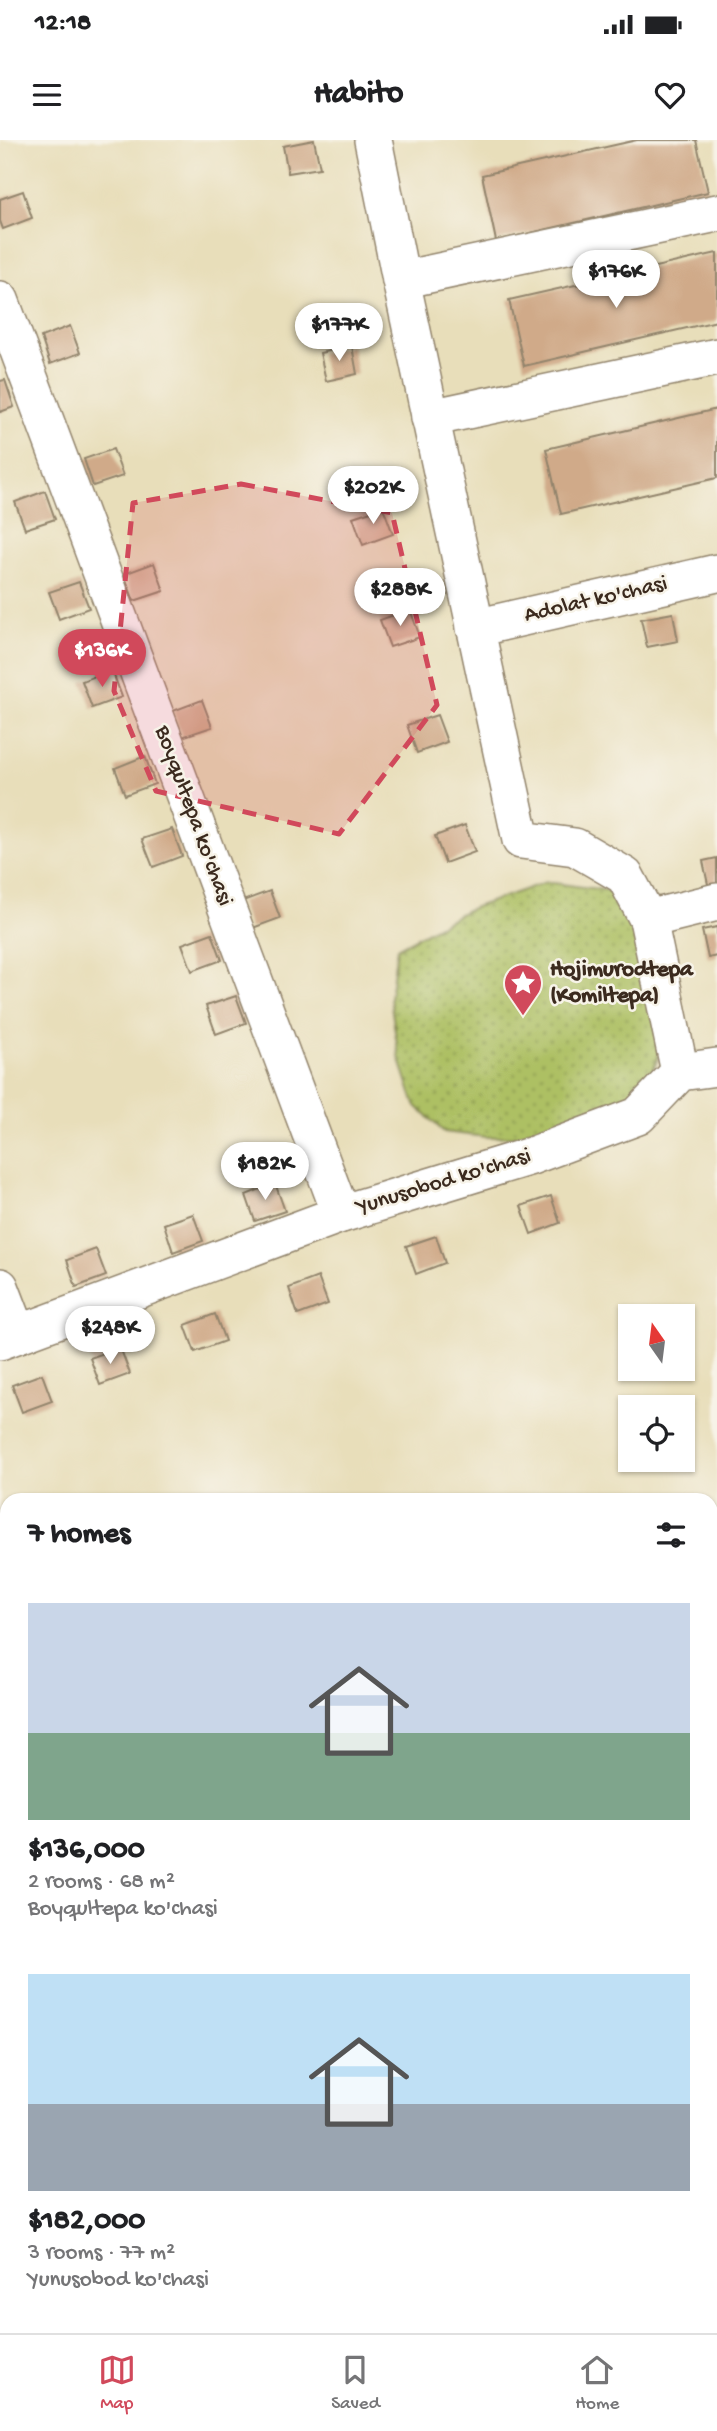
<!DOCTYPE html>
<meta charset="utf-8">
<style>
body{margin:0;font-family:"Gochi Hand",sans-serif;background:#f2f2f2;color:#202124;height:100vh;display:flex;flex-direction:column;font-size:26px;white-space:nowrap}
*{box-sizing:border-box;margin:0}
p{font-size:23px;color:#757577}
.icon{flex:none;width:38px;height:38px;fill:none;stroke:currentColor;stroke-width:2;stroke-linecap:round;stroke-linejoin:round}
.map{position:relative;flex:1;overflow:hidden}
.drawer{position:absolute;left:0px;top:1353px;width:718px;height:842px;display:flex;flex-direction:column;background:#fff;border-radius:21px 21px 0 0;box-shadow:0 2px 5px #0004}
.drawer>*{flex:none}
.needle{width:46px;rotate:346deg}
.tools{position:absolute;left:618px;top:1164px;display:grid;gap:14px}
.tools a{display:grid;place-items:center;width:77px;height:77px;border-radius:0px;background:#fff;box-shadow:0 2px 5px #0004;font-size:35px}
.price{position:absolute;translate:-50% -60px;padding:0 16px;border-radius:24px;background:#fff;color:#222;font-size:23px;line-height:46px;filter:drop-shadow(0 2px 4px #0008)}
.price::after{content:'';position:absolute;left:50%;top:42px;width:21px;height:16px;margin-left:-10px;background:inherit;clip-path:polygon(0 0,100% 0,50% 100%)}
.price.active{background:#d1495b;color:#fff}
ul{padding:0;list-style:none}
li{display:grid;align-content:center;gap:14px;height:371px;padding:0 28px}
li span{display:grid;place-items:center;height:217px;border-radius:0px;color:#555}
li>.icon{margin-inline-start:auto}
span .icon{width:126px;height:126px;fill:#fffc;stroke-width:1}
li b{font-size:30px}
h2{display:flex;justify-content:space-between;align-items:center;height:84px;padding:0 28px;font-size:30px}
.status{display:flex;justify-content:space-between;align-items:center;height:49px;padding:0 35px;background:#fff;direction:ltr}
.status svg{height:19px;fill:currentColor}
header{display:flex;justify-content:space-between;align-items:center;height:91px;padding:0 28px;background:#fff;font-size:32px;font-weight:700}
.tab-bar{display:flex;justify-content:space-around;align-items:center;height:98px;border-top:2px solid #e0e0e0;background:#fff;font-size:19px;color:#757577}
.tab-bar a{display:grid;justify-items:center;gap:4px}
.tab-bar .active{color:#d1495b}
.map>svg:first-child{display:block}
.industrial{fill:url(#industrial-furrows)}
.grass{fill:url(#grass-dots);stroke:#747541;stroke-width:2}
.building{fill:#d0aa89}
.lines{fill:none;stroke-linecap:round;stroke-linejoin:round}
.minor-casing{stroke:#92846c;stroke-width:40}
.major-casing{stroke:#92846c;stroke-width:42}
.minor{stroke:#fff;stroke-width:37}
.major{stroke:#fbbd6e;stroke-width:38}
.marked{fill:#d1495b;fill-opacity:0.2;stroke:#d1495b;stroke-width:5;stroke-dasharray:14 9;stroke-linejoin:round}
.labels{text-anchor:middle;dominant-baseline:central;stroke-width:5;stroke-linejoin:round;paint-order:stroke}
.street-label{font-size:23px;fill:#3b2a1e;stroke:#f7f3e8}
.poi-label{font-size:23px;font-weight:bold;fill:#3b2a1e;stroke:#f7f3e8;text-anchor:start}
</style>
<div class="status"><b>12:18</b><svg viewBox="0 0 49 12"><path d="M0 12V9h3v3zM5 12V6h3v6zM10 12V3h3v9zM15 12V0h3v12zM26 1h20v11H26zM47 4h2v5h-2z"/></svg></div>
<header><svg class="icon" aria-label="menu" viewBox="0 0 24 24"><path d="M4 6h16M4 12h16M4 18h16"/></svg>Habito<svg class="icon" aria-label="heart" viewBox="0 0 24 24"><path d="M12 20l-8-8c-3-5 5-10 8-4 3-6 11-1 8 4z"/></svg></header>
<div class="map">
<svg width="717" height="2193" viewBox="0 0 717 2193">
<defs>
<pattern id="industrial-furrows" width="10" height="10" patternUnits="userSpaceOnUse" patternTransform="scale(1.75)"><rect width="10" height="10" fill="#d2bec2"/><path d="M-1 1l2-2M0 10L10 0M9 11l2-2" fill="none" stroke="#b5a3a6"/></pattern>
<pattern id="grass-dots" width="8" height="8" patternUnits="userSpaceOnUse" patternTransform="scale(1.75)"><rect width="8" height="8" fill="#adc064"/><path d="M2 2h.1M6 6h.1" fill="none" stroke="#8e9c52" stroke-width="1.8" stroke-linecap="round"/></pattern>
</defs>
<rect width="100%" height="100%" fill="#f7f3e8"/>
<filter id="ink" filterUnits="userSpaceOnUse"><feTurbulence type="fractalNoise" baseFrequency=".0143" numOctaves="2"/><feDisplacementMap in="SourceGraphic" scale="14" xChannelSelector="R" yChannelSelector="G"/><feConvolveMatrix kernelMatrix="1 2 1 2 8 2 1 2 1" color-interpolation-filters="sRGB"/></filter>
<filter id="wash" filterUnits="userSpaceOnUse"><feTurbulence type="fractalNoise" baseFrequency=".00686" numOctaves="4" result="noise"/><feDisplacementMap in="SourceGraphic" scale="28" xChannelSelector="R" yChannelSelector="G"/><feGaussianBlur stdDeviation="1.57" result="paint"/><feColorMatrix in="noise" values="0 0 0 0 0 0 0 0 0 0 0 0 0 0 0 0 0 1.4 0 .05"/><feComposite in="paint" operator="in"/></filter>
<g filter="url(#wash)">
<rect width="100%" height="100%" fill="#e8deba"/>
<path class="industrial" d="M7,1801V2188H194L180,2193H0V1804Z"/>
<path class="grass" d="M546,742L612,751L636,788L658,896V918L638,964L534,996L486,997L444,992L415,965L399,917L390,858L397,808L467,770Z"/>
<g id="blocks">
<g class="building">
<path d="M314,0L320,28L288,33L283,6Z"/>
<path d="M637,0H696L708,52L496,101L482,35Z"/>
<path d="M23,51L32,78L3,89L0,81V59Z"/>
<path d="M717,113V181L524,226L509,160Z"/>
<path d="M70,186L80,213L50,224L41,197Z"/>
<path d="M352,206L357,234L326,241L320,213Z"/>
<path d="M5,240L14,267L0,272V241Z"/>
<path d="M717,269V338L561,374L546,309Z"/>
<path d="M113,309L123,336L93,346L84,319Z"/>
<path d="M45,351L55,379L25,389L15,362Z"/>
<path d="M383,367L393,394L363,405L353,377Z"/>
<path d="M154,423L164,451L134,461L124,434Z"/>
<path d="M79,442L89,468L59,479L49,452Z"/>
<path d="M410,469L420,497L390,507L380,480Z"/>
<path d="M673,473L678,501L647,507L641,479Z"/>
<path d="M112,530L122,557L92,568L82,541Z"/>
<path d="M202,560L212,587L182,597L173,571Z"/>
<path d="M437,575L447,602L417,613L407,585Z"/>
<path d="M145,616L155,644L125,655L115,628Z"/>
<path d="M465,685L475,712L445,723L435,696Z"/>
<path d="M172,689L182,716L153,727L142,699Z"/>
<path d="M717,718V747L709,749L703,721Z"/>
<path d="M270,751L280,778L250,789L240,762Z"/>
<path d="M717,787V816L708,818L702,790Z"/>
<path d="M212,793L222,820L192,831L182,804Z"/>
<path d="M236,856L246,883L216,894L206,866Z"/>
<path d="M275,1043L285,1071L255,1081L246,1055Z"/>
<path d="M551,1056L560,1083L531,1094L521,1066Z"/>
<path d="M193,1074L203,1101L173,1112L164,1084Z"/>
<path d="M436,1096L445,1123L416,1134L406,1106Z"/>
<path d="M96,1109L106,1136L76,1147L67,1120Z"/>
<path d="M318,1137L328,1164L298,1175L289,1148Z"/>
<path d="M215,1174L225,1201L195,1212L185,1185Z"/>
<path d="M120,1207L130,1234L100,1245L90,1218Z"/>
<path d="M42,1234L52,1261L22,1272L12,1245Z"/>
<path d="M717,1478V1502L710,1490V1482Z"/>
<path d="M7,1808V1863L0,1866V1811Z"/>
<path d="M7,1912V1983L0,1966V1915Z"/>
</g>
</g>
</g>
<g filter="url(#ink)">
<use href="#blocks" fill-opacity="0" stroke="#92846c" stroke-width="2"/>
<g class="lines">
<defs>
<g id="minor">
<path d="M373,0L401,140L521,700L575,707L625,736L648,779L717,762"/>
<path d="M401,140L717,73"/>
<path d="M0,160L341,1074"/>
<path d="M430,278L717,217"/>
<path d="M475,488L717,433"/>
<path d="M648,779L680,932"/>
<path d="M0,1147L18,1194"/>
<path d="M0,1201L341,1074L531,1016L638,976L680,932L717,927"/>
<path d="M710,1419L717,1415"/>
<path d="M0,1779L7,1776"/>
<path d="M710,2007L717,2019"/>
<path d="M378,2188L380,2193"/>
</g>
<g id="major">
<path d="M710,2057L717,2055"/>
<path d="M327,2193L339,2188"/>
</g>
</defs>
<use href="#minor" class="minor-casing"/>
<use href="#major" class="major-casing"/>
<use href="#minor" class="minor"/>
<use href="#major" class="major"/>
</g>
</g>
<path class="marked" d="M241,344L392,373L437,565L339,694L156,651L114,551L133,363Z"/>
<defs>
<symbol id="sight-pin" viewBox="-11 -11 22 30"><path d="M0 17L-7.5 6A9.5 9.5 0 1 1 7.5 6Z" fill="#d1495b" stroke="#f7f3e8"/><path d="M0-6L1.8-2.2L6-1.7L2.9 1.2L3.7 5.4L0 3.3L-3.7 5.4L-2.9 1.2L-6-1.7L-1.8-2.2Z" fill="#fff"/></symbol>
</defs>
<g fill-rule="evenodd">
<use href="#sight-pin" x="501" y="821" width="44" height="60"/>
</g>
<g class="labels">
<g class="street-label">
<text transform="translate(596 460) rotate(-13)">Adolat ko'chasi</text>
<text transform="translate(193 676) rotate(70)">Boyqultepa ko'chasi</text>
<text transform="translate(444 1042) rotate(-17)">Yunusobod ko'chasi</text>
</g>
<g class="poi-label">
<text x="550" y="830">Hojimurodtepa<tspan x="550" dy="26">(Komiltepa)</tspan></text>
</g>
</g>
</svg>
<div class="tools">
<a><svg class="needle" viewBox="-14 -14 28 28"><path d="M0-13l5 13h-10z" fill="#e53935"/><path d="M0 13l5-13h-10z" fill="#757577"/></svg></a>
<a><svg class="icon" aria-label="locate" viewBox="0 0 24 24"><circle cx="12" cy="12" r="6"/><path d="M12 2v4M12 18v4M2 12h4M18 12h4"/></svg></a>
</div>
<b class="price" style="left:616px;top:170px">$176K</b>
<b class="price" style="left:339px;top:223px">$177K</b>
<b class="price" style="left:373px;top:386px">$202K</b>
<b class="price" style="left:400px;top:488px">$288K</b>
<b class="price active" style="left:102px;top:549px">$136K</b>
<b class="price" style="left:265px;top:1062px">$182K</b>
<b class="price" style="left:110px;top:1226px">$248K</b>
<section class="drawer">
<h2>7 homes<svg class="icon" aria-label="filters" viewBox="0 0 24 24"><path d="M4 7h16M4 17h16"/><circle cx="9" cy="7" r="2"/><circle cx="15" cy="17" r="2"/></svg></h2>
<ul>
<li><span style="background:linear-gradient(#c9d6e8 60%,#7fa58c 0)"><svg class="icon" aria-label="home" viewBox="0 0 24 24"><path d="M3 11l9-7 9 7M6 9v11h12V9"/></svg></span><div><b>$136,000</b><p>2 rooms · 68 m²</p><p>Boyqultepa ko'chasi</p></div></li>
<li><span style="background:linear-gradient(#bfe0f5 60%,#9aa5b1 0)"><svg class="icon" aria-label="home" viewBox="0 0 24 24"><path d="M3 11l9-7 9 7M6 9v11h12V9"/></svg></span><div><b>$182,000</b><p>3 rooms · 77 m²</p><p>Yunusobod ko'chasi</p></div></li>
</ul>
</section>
</div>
<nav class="tab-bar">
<a class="active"><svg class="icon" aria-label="map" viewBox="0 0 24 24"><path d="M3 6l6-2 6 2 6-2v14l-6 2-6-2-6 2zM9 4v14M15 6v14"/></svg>Map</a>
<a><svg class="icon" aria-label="saved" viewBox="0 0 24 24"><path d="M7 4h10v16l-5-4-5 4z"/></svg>Saved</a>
<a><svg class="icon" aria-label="home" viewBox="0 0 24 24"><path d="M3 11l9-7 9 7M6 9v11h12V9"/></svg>Home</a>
</nav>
